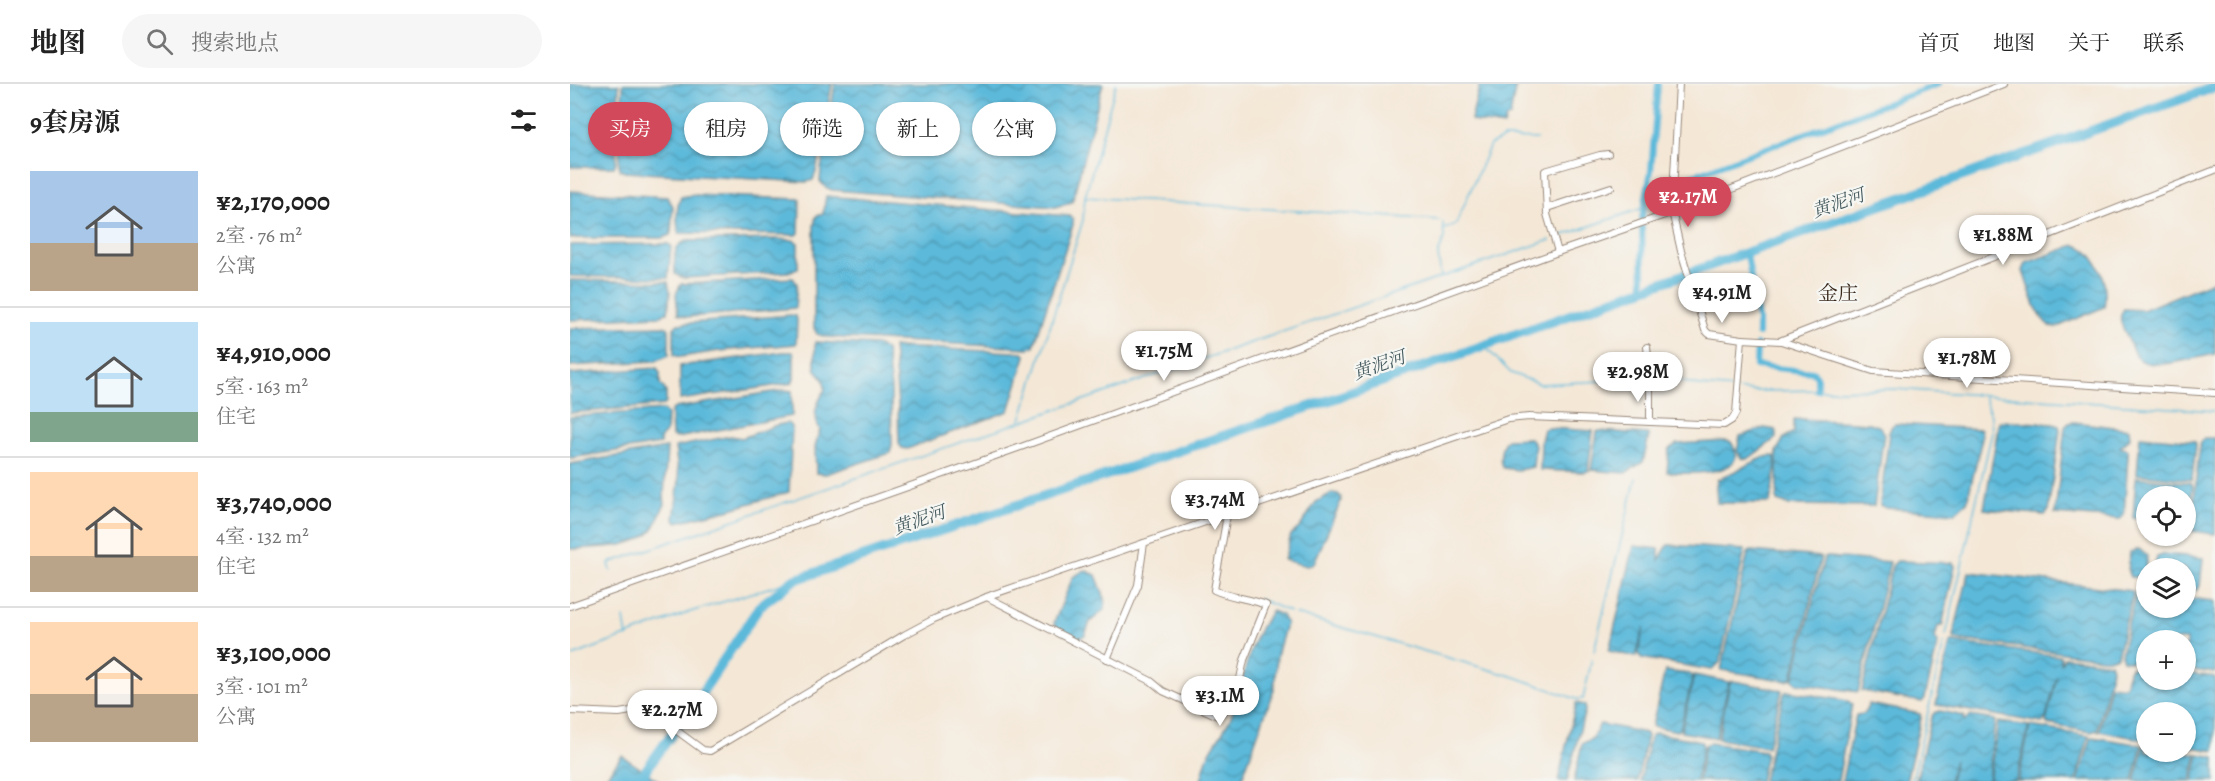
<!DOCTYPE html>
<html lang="zh">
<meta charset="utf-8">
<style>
body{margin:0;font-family:Alegreya,"Noto Serif SC",serif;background:#f6f6f6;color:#222;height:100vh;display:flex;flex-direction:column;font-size:22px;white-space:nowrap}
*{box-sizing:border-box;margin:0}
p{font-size:20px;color:#767676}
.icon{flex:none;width:33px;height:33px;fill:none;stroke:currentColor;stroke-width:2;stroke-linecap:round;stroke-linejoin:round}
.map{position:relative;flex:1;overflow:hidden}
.side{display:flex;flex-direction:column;background:#fff;width:570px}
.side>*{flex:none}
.guide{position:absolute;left:18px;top:18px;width:570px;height:54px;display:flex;gap:12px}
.buttons{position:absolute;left:1566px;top:402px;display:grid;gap:12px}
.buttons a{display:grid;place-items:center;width:60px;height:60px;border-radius:50%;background:#fff;box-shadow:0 2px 4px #0004;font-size:30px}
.price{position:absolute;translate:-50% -51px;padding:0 14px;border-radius:21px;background:#fff;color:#222;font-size:20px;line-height:39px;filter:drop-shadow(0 2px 3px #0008)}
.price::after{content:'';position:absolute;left:50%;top:36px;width:18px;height:14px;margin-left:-9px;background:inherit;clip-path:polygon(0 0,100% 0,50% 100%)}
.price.on{background:#d1495b;color:#fff}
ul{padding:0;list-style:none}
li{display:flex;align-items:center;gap:18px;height:150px;padding:0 30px}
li+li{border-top:2px solid #e0e0e0}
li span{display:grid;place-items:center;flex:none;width:168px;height:120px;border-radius:0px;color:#555}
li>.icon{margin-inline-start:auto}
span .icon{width:72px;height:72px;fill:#fffc;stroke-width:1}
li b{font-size:26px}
h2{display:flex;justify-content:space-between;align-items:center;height:72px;padding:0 30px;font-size:26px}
.pill{padding:0 21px;border-radius:27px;background:#fff;box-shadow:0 2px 4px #0004;font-size:21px;line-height:54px}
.pill.on{background:#d1495b;color:#fff}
header{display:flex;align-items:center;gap:36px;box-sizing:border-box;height:84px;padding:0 30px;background:#fff;border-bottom:2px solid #e0e0e0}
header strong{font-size:28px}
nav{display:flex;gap:33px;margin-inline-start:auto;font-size:21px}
.search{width:420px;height:54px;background:#f6f6f6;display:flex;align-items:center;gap:15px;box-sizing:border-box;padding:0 21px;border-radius:33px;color:#767676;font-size:22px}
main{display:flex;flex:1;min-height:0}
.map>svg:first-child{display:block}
.water{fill:url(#water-waves);stroke:#4c727c;stroke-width:1.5}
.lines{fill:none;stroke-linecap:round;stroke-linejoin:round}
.stream{stroke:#5cb9da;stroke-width:1.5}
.canal{stroke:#5cb9da;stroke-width:6}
.river{stroke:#5cb9da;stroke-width:10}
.minor-casing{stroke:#98887a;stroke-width:8}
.minor{stroke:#fff;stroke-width:6}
.labels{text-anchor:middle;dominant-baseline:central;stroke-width:4.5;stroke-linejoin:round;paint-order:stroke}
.water-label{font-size:18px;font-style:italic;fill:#475c60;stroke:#f6f6f2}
.quarter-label{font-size:20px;fill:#3b2a1e;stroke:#f6f6f2}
</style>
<header>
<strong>地图</strong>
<div class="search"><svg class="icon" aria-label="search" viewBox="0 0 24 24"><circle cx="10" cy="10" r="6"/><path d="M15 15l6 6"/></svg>搜索地点</div>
<nav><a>首页</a><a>地图</a><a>关于</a><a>联系</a></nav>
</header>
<main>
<section class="side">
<h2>9套房源<svg class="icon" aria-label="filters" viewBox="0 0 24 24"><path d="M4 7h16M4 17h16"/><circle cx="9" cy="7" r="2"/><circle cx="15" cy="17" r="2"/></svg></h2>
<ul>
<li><span style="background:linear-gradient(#a9c7e8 60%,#b9a48a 0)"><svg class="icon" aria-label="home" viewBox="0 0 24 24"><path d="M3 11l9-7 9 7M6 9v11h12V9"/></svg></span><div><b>¥2,170,000</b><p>2室 · 76 m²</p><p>公寓</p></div></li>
<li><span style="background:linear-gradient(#bfe0f5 75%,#7fa58c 0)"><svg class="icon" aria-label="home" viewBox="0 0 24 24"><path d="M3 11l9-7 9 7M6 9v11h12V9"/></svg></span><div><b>¥4,910,000</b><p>5室 · 163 m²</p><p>住宅</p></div></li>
<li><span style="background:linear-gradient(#ffd9b3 70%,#b9a48a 0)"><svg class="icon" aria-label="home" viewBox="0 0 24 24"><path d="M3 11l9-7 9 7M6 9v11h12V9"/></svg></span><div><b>¥3,740,000</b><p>4室 · 132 m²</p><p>住宅</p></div></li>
<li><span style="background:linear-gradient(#ffd9b3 60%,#b9a48a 0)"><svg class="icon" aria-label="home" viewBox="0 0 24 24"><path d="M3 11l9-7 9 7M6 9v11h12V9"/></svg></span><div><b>¥3,100,000</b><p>3室 · 101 m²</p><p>公寓</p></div></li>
</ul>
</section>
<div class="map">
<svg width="1645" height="697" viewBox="0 0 1645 697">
<defs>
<pattern id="water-waves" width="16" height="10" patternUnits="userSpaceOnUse" patternTransform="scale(1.5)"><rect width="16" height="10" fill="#5cb9da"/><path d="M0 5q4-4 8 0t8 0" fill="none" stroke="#4d97b0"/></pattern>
</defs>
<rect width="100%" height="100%" fill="#f6f6f2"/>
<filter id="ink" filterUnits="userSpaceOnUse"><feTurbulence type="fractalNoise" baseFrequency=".0167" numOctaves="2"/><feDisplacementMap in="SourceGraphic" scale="12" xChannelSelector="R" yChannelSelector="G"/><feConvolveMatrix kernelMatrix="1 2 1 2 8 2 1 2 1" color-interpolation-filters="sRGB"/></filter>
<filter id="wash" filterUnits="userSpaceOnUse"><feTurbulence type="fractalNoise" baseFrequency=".008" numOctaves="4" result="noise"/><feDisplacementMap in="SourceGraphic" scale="24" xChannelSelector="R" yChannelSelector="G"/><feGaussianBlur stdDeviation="1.35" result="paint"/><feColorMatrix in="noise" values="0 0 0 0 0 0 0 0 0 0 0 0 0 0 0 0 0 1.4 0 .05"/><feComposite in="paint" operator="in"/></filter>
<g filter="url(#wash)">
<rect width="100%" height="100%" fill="#f4e7d6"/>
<g class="water">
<path d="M0,0H49L46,78L44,83H0Z"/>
<path d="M53,0H262L246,88L243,96L237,98L55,88L50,86L49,80Z"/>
<path d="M265,0H533L502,118L485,123L262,106L255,103L250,97L251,85Z"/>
<path d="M910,0H949L945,5L940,33L936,34L934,42L902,37L901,35Z"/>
<path d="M0,107L97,113L103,122L101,148L100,151L93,154H0Z"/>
<path d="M122,111L230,115L229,149L227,151L109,149C106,138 106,123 111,113Z"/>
<path d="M256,112L499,132L503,135V141L464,262L459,264L256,253L247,250L244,244V142L246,132L253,130Z"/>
<path d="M206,155L223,156L228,159V184L219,188L114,194L105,190C105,177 101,163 116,157Z"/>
<path d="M98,160L101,162L98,194L0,192V161Z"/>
<path d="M1505,161C1528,167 1539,202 1534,223L1485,244C1467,240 1459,203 1453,187L1456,179Z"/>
<path d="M223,194L227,200L225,224L117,233L108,230L106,210L111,200Z"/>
<path d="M0,196L98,198L100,208L98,228L90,232L0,236Z"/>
<path d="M1645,196V270C1627,273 1580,289 1567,273C1562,267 1560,258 1557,252C1552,242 1547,234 1554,225L1573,226Z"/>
<path d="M221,231L226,232L227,236L226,260L149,267L110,273L104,271V244L108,240Z"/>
<path d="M91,242L97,243L99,245V271L85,277L0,282V244Z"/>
<path d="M245,258L306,261L316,266L321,304L322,361L320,369L256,390L246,389L245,363L250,346C241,328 247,321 255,305L254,297L245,284Z"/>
<path d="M323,263L445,268L453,269L456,272L439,327L337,365L332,364L329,360L328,321Z"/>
<path d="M213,268H223L224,271V294L222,299L110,316V282Z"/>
<path d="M87,284L90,289V300L96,307V319L94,321L0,329V290Z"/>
<path d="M214,306L222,307V332L106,354L102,352L101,327L105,324Z"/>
<path d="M93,326L97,330L96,349L90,355V360L0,374V333Z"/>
<path d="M1231,335L1299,339C1307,341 1312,342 1314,350L1304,422L1219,421L1207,417V367L1214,354L1224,348V336Z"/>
<path d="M1435,337L1483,340L1489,342L1490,346L1478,428L1475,431L1414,425L1429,338Z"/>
<path d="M1504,338L1559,345L1560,354L1550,363L1558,366V372L1554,431L1550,435L1485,430L1495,343L1499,339Z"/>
<path d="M217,339L220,341L222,344L219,408L157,426L107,438L104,436L109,396L105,363L161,352L172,354L207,341Z"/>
<path d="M1325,340L1411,345L1412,354L1397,418L1385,429L1316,424L1310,421L1319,349L1322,342Z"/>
<path d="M978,344L1023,347L1018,387L1015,388L970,386L971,357L974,345Z"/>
<path d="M1194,344L1206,346V354L1178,375L1171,374L1167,367L1170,352Z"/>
<path d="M1029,347L1077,350L1079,352L1073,378L1055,389L1021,386L1027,348Z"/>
<path d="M1570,352L1625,357L1626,361L1622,396L1567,390Z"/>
<path d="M960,354L965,361L963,383L948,386L933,384C928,377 931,361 937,355Z"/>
<path d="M1634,354H1645V450L1621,447L1630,358Z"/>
<path d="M1156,357L1161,358C1184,393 1115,390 1097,388L1099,365L1107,360Z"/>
<path d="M97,364L94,412L95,421C89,428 89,438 82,446C64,466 25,463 0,465V380Z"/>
<path d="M1202,372L1205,373L1206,381L1200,419H1147L1146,402L1147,396L1194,373Z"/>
<path d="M1566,393L1621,399L1623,402L1618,440H1616V412H1576V436L1563,434Z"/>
<path d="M762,409L768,410L771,413V417L744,479L737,482L714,476L721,451L730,443L746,418Z"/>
<path d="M1098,461L1175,466L1150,578L1142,586L1071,574L1068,569L1074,543L1066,573L1039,567L1064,462L1089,465V476Z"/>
<path d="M1569,465L1577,472C1576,484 1574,495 1560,493L1558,488L1560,468Z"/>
<path d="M1181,467L1251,473L1222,594L1217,597L1151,586L1178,469Z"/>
<path d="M1595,470L1633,474L1630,502L1627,506L1616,505V484H1584L1587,473Z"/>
<path d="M1258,473L1320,478L1288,608L1227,599L1223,596L1254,474Z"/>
<path d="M1327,477L1383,479L1385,482L1372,542H1368L1365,554L1368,559L1355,614L1352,618L1292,607L1322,482Z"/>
<path d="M515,486L526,491L535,515V525L520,538L515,551L506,556L487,546L484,539L503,493Z"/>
<path d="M1399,488L1562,507L1563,510L1547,572L1539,575L1385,555L1383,552Z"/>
<path d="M1566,508L1576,509V524H1616V514L1645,517V589L1616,585V556H1576V580L1553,576L1551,570Z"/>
<path d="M702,527L712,531L716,540L707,571L704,605L671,697H631C633,688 635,679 639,670C646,657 656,645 662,630C675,595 677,557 702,527Z"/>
<path d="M1383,558L1489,572L1491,573V579L1495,573L1540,579L1542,584L1527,646L1521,648L1477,640L1476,638L1487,592L1476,634L1472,639L1366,621L1380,559Z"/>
<path d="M1561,583L1576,584V596H1616V589L1645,593V667L1616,662V628H1576V656L1529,647L1540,601L1555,603L1559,586Z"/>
<path d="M1095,587L1120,590L1123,593L1110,645L1107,647L1082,642Z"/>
<path d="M1124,591L1159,598L1146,654L1111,648Z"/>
<path d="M1163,597L1212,606L1198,663L1148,655L1160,598Z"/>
<path d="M1217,607L1278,617L1282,620L1268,697H1193L1214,610Z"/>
<path d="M1006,619L1015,621V626L997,697H988Z"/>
<path d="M1299,620L1350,630L1351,634L1336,697H1272L1286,631L1294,630Z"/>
<path d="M1370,627L1394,632L1395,637L1400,632L1425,636L1418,697H1380L1385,676L1379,697H1346L1361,634L1364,629Z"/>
<path d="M1428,638L1459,642L1446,697H1419Z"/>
<path d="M1030,640L1075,649L1077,652L1067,697H1004L1012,660L1023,654Z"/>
<path d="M1460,642L1519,652L1506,697H1448Z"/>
<path d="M1086,649L1131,657L1133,663L1126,697H1070L1080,654L1082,651Z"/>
<path d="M1523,653L1572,661L1563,697H1508L1521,655Z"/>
<path d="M1139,659L1195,667L1196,670L1190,697H1128L1135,661Z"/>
<path d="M1574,662H1576V668H1612L1627,670L1621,697H1565Z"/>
<path d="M1629,670L1645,673V697H1623Z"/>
<path d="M52,672L89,697H33Z"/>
</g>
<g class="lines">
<g class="stream">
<path d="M515,113L870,136"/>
<path d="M875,145L886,140L920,61L934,54L967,55"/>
<path d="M988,153L1073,124"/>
<path d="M871,193L868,171L874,154L873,139"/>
<path d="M914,262L941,289L970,300L1077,295"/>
<path d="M1082,295L1099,294L1130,302L1166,305"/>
<path d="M1170,306L1187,307L1325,305L1645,327"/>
<path d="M451,336L513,136L515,113L546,0"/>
<path d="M41,487L39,479L980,156"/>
<path d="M689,515L720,528"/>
<path d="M725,530L945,593L1006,615H1013L1022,575"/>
<path d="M54,534L57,553"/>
<path d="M1376,551L1422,348L1421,333L1414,312"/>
<path d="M1024,567L1066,394"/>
<path d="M0,573L120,528L224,496"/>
<path d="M1342,697L1374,559"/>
</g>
<g class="canal">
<path d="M1113,95L1369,0"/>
<path d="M1072,134L1081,87L1088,0"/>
<path d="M1072,144L1073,206"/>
<path d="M1177,170L1188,236V250"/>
<path d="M1187,261L1186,282L1243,288L1247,292V306"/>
</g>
<path class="river" d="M68,697L133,607L190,522L224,496L757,317L1645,3"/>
</g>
</g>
<g filter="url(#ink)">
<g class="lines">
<defs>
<g id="minor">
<path d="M1109,0L1102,127L1111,167L1135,246L1139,250L1172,255"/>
<path d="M977,124L1041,103"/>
<path d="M988,168L977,130L975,87L1030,71L1038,70"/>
<path d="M1212,256L1645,86"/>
<path d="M1077,263L1080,290V338"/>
<path d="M417,513L581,597L593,607L648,632L665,618L674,576L696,521C679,514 661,514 644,506L657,431"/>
<path d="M0,522L448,364L988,168L1092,132L1434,0"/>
<path d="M537,575L568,501L574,459"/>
<path d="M0,627L49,629L73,625L80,627L133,666L140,667L334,551L364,535L424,510L938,335L959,333L1154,341L1162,336L1166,329L1172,255L1211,257L1303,287L1645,309"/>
</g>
</defs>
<use href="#minor" class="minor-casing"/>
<use href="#minor" class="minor"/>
</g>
</g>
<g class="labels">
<g class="water-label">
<text transform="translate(1268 119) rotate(-19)">黄泥河</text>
<text transform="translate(809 281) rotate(-19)">黄泥河</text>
<text transform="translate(349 436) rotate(-19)">黄泥河</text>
</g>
<g class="quarter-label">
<text x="1268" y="209">金庄</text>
</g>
</g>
</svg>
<div class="buttons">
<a><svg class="icon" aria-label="locate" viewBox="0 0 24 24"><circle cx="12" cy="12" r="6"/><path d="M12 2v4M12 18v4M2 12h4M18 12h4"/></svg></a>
<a><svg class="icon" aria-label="layers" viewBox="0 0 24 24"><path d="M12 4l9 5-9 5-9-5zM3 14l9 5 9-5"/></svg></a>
<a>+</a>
<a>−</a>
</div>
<b class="price on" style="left:1118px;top:144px">¥2.17M</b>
<b class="price" style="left:1433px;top:182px">¥1.88M</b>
<b class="price" style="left:1152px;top:240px">¥4.91M</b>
<b class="price" style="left:594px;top:298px">¥1.75M</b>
<b class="price" style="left:1397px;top:305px">¥1.78M</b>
<b class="price" style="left:1068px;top:319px">¥2.98M</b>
<b class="price" style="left:645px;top:447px">¥3.74M</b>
<b class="price" style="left:650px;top:643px">¥3.1M</b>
<b class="price" style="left:102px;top:657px">¥2.27M</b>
<div class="guide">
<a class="pill on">买房</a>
<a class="pill">租房</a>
<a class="pill">筛选</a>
<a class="pill">新上</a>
<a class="pill">公寓</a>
</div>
</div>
</main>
